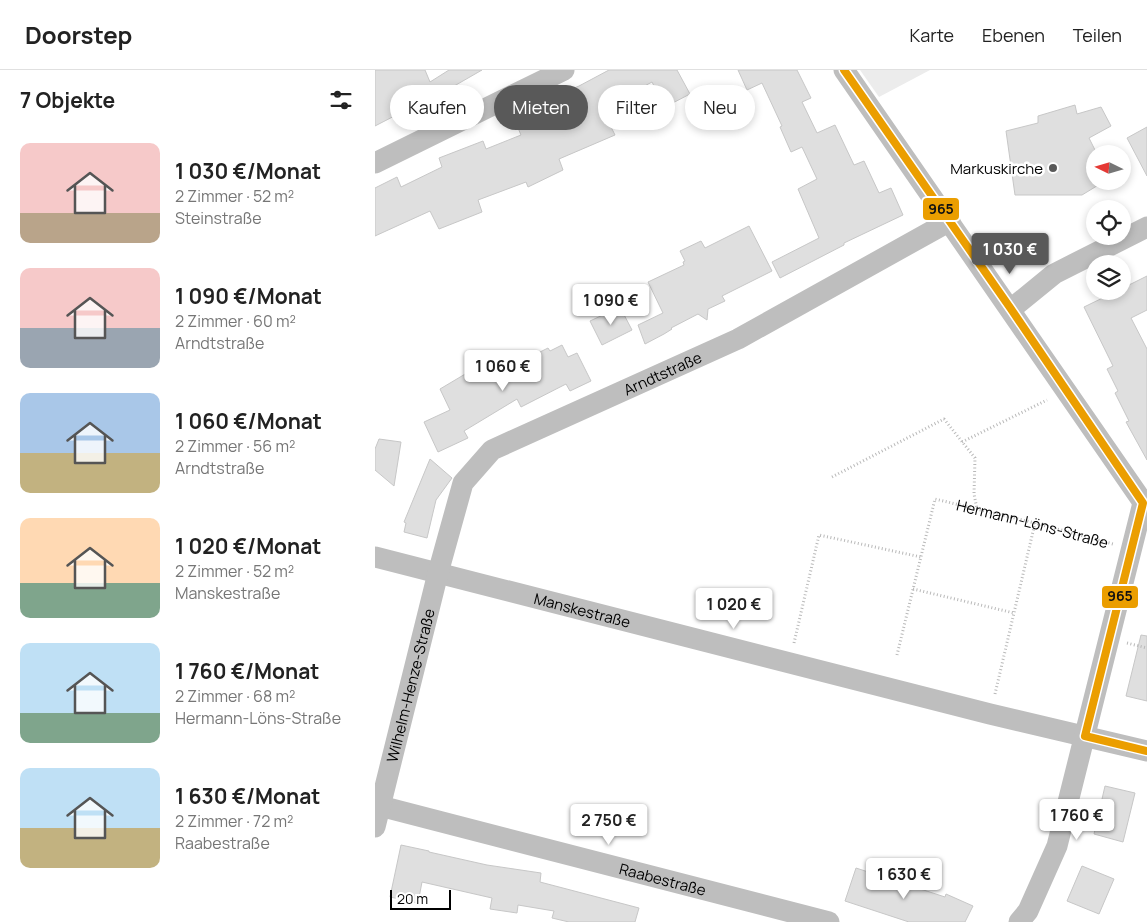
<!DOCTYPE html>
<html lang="de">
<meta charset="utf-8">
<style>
body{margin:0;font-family:Manrope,sans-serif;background:#f2f2f2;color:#222;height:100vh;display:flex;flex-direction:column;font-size:19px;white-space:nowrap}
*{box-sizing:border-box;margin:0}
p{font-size:16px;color:#767676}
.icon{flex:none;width:28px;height:28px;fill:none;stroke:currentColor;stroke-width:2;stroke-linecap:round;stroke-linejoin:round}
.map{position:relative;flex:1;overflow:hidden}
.side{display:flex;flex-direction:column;background:#fff;width:375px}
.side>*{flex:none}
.top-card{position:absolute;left:15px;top:15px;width:475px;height:45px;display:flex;gap:10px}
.needle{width:32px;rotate:275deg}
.tools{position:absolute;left:711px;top:75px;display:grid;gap:10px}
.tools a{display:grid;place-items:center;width:45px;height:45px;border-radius:50%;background:#fff;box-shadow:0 2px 8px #0003;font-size:25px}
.scale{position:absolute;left:15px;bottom:12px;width:61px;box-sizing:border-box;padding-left:5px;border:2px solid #000;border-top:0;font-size:14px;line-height:18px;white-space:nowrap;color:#000;-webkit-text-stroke:4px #fff;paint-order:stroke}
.price{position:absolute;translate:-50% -42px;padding:0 11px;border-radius:5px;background:#fff;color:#222;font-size:16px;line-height:32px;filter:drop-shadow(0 1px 2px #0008)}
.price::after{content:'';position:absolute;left:50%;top:30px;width:15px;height:11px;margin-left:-8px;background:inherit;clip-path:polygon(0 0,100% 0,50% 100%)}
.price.current{background:#595959;color:#fff}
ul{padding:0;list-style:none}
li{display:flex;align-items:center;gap:15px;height:125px;padding:0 20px}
li span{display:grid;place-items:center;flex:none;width:140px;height:100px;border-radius:10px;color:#555}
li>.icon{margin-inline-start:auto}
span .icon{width:60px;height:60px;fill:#fffc;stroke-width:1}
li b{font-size:21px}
h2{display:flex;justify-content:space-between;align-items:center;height:60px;padding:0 20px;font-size:21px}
.tag{padding:0 18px;border-radius:22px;background:#fff;box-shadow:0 2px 8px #0003;font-size:18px;line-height:45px}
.tag.current{background:#595959;color:#fff}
header{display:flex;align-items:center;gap:30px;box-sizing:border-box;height:70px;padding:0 25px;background:#fff;border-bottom:1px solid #e0e0e0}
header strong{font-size:24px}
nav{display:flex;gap:28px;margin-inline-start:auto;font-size:18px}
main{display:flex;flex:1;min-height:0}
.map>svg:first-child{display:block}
.green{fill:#ececec}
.building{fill:#dfdfdf;stroke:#c7c7c7}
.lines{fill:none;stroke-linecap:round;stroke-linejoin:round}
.path{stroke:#b9b9b9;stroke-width:3;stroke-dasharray:1 2.5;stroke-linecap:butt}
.minor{stroke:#bebebe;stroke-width:21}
.bus-1-casing{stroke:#fff;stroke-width:11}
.bus-1{stroke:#eb9e00;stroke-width:8}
.poi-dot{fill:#595959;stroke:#fff;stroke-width:2}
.labels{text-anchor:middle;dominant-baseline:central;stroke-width:5;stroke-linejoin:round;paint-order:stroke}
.poi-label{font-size:15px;fill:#000;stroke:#fff;text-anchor:end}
.street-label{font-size:15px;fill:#000;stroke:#fff}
.line-badge{stroke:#fff;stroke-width:2}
.pale-badge-label{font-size:14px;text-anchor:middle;font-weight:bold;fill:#111}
</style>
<header>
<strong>Doorstep</strong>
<nav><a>Karte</a><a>Ebenen</a><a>Teilen</a></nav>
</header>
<main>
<section class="side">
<h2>7 Objekte<svg class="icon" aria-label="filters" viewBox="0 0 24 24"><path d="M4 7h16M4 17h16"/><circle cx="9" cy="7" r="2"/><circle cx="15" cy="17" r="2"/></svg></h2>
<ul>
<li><span style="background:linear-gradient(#f6c9c9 70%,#b9a48a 0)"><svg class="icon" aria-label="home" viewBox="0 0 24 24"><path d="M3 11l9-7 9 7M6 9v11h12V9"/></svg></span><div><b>1 030 €/Monat</b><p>2 Zimmer · 52 m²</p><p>Steinstraße</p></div></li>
<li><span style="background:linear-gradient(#f6c9c9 60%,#9aa5b1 0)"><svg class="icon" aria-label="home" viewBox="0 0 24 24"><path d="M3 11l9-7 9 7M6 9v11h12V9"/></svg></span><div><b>1 090 €/Monat</b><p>2 Zimmer · 60 m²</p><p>Arndtstraße</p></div></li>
<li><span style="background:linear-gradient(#a9c7e8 60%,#c2b280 0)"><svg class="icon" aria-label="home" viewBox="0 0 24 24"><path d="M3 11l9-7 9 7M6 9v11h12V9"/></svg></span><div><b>1 060 €/Monat</b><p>2 Zimmer · 56 m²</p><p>Arndtstraße</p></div></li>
<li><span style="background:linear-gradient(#ffd9b3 65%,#7fa58c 0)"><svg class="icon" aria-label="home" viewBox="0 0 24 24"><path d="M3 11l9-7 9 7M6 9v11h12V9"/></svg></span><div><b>1 020 €/Monat</b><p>2 Zimmer · 52 m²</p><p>Manskestraße</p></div></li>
<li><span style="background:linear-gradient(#bfe0f5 70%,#7fa58c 0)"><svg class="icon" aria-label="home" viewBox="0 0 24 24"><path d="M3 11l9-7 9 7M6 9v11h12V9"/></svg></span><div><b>1 760 €/Monat</b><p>2 Zimmer · 68 m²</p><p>Hermann-Löns-Straße</p></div></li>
<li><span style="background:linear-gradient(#bfe0f5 60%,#c2b280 0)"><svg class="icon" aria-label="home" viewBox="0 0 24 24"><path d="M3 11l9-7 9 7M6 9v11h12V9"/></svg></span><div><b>1 630 €/Monat</b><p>2 Zimmer · 72 m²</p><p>Raabestraße</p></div></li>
</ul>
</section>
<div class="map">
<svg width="772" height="852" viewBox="0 0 772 852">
<rect width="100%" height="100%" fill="#fff"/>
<path class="green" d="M485,0H555L504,27Z"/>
<g class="building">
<path d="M0,0H50L55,12L74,0H107L74,19L80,29L48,48L44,40L35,45L31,40L0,56Z"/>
<path d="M234,0H302L315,24L290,37L277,12L227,39L240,65L184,89L188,100L153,117L151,112L103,130L107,142L64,159L55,141L0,166V118L22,107L26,117L67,97L64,88L108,71L111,79L146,65L143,58L163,49L157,36L204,16Z"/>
<path d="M363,0H422L436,28L427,32L442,63L460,55L479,95L489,91L504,123L516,118L528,145L469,173V175L405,208L397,192L444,168L423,119L442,109L427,77L416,82L405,57L407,56L387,13L372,20Z"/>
<path d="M700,35L702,44L726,37L736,56L714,68L722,84H720V111H730L707,125H640L631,61L663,53V46Z"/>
<path d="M772,57V106L752,68Z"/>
<path d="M374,156L397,201L347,226L350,231L333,239L332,250L323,244L296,258L297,259L289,264L270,274L263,255L288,243L273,212L309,195L308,192L310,191L305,181L326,171L330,178Z"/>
<path d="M772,206V240L756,248L772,279V390L751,352L754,351L740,323L743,321L732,299L738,296L709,237L742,221H748V218Z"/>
<path d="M245,237L257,260L227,275L215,251Z"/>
<path d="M187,275L193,287L202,283L216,311L195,321L191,314L146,337L142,329L89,361L93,368L63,382L49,352L75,340L65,319L102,297L109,310L173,278L175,281Z"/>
<path d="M4,369L26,372L19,416L0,400V379Z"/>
<path d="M55,389L77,408L61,430L52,468L29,462L31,453L29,452Z"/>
<path d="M766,565L772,566V631L751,626Z"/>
<path d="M730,716L760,723L748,772L719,764Z"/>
<path d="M26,775L54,781V782L112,795L166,803L165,812L264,838L260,852H194L177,848L179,841L143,835L142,843L115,839L117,828L47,812L43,833L15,827Z"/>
<path d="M707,796L739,809L724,844L692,831Z"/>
<path d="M481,798L570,827L571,824L598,836L590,852H534L470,831Z"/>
</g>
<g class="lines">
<g class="path">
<path d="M587,372L672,330"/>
<path d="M457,407L569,349L600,388L599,424L602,439"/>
<path d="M538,519L639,543"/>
<path d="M419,573L444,465L546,487"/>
<path d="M752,573L772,578"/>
<path id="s1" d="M522,585L560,429L660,453L738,474"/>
<path d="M620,624L660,453"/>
</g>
<g class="minor">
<path d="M469,0L772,438"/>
<path d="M0,93L189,0"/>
<path d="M636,239L679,204L772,157"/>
<path id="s2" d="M0,487L615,644L772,681"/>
<path id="s3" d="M5,736L454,852"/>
<path id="s4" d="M0,757L63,503L88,413L117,380L363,269L575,151"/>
<path d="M644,852L653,841L682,776L768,433"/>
</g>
<defs>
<path id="bus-1" d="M469,0L636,239L768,433L710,666L772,681"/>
</defs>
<use href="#bus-1" class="bus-1-casing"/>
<use href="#bus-1" class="bus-1"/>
</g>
<circle class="poi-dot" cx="678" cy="98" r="5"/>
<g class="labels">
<g class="poi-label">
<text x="668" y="98">Markuskirche</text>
</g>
<g class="street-label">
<text stroke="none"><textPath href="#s4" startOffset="586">Arndtstraße</textPath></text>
<text stroke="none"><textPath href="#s1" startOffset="261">Hermann-Löns-Straße</textPath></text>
<text stroke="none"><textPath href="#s2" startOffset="214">Manskestraße</textPath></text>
<text stroke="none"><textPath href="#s4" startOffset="146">Wilhelm-Henze-Straße</textPath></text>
<text stroke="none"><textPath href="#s3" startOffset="292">Raabestraße</textPath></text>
</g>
</g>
<g class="line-badge">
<rect x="547" y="127" width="38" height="24" rx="5" fill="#eb9e00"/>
<rect x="726" y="515" width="38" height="24" rx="5" fill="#eb9e00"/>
</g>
<g class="pale-badge-label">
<text x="566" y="144">965</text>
<text x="745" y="531">965</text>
</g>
</svg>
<div class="tools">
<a><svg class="needle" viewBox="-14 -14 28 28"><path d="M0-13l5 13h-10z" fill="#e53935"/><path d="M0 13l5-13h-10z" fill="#767676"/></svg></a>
<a><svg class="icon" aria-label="locate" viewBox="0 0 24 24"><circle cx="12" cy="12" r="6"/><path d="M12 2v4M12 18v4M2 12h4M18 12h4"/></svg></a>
<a><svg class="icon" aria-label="layers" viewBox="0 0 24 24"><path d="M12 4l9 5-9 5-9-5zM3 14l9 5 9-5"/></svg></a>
</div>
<div class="scale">20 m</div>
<b class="price current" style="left:635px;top:205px">1 030 €</b>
<b class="price" style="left:236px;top:256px">1 090 €</b>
<b class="price" style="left:128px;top:322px">1 060 €</b>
<b class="price" style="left:359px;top:560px">1 020 €</b>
<b class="price" style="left:702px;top:771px">1 760 €</b>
<b class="price" style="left:234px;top:776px">2 750 €</b>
<b class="price" style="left:529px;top:830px">1 630 €</b>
<div class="top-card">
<a class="tag">Kaufen</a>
<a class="tag current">Mieten</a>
<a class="tag">Filter</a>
<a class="tag">Neu</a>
</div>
</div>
</main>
